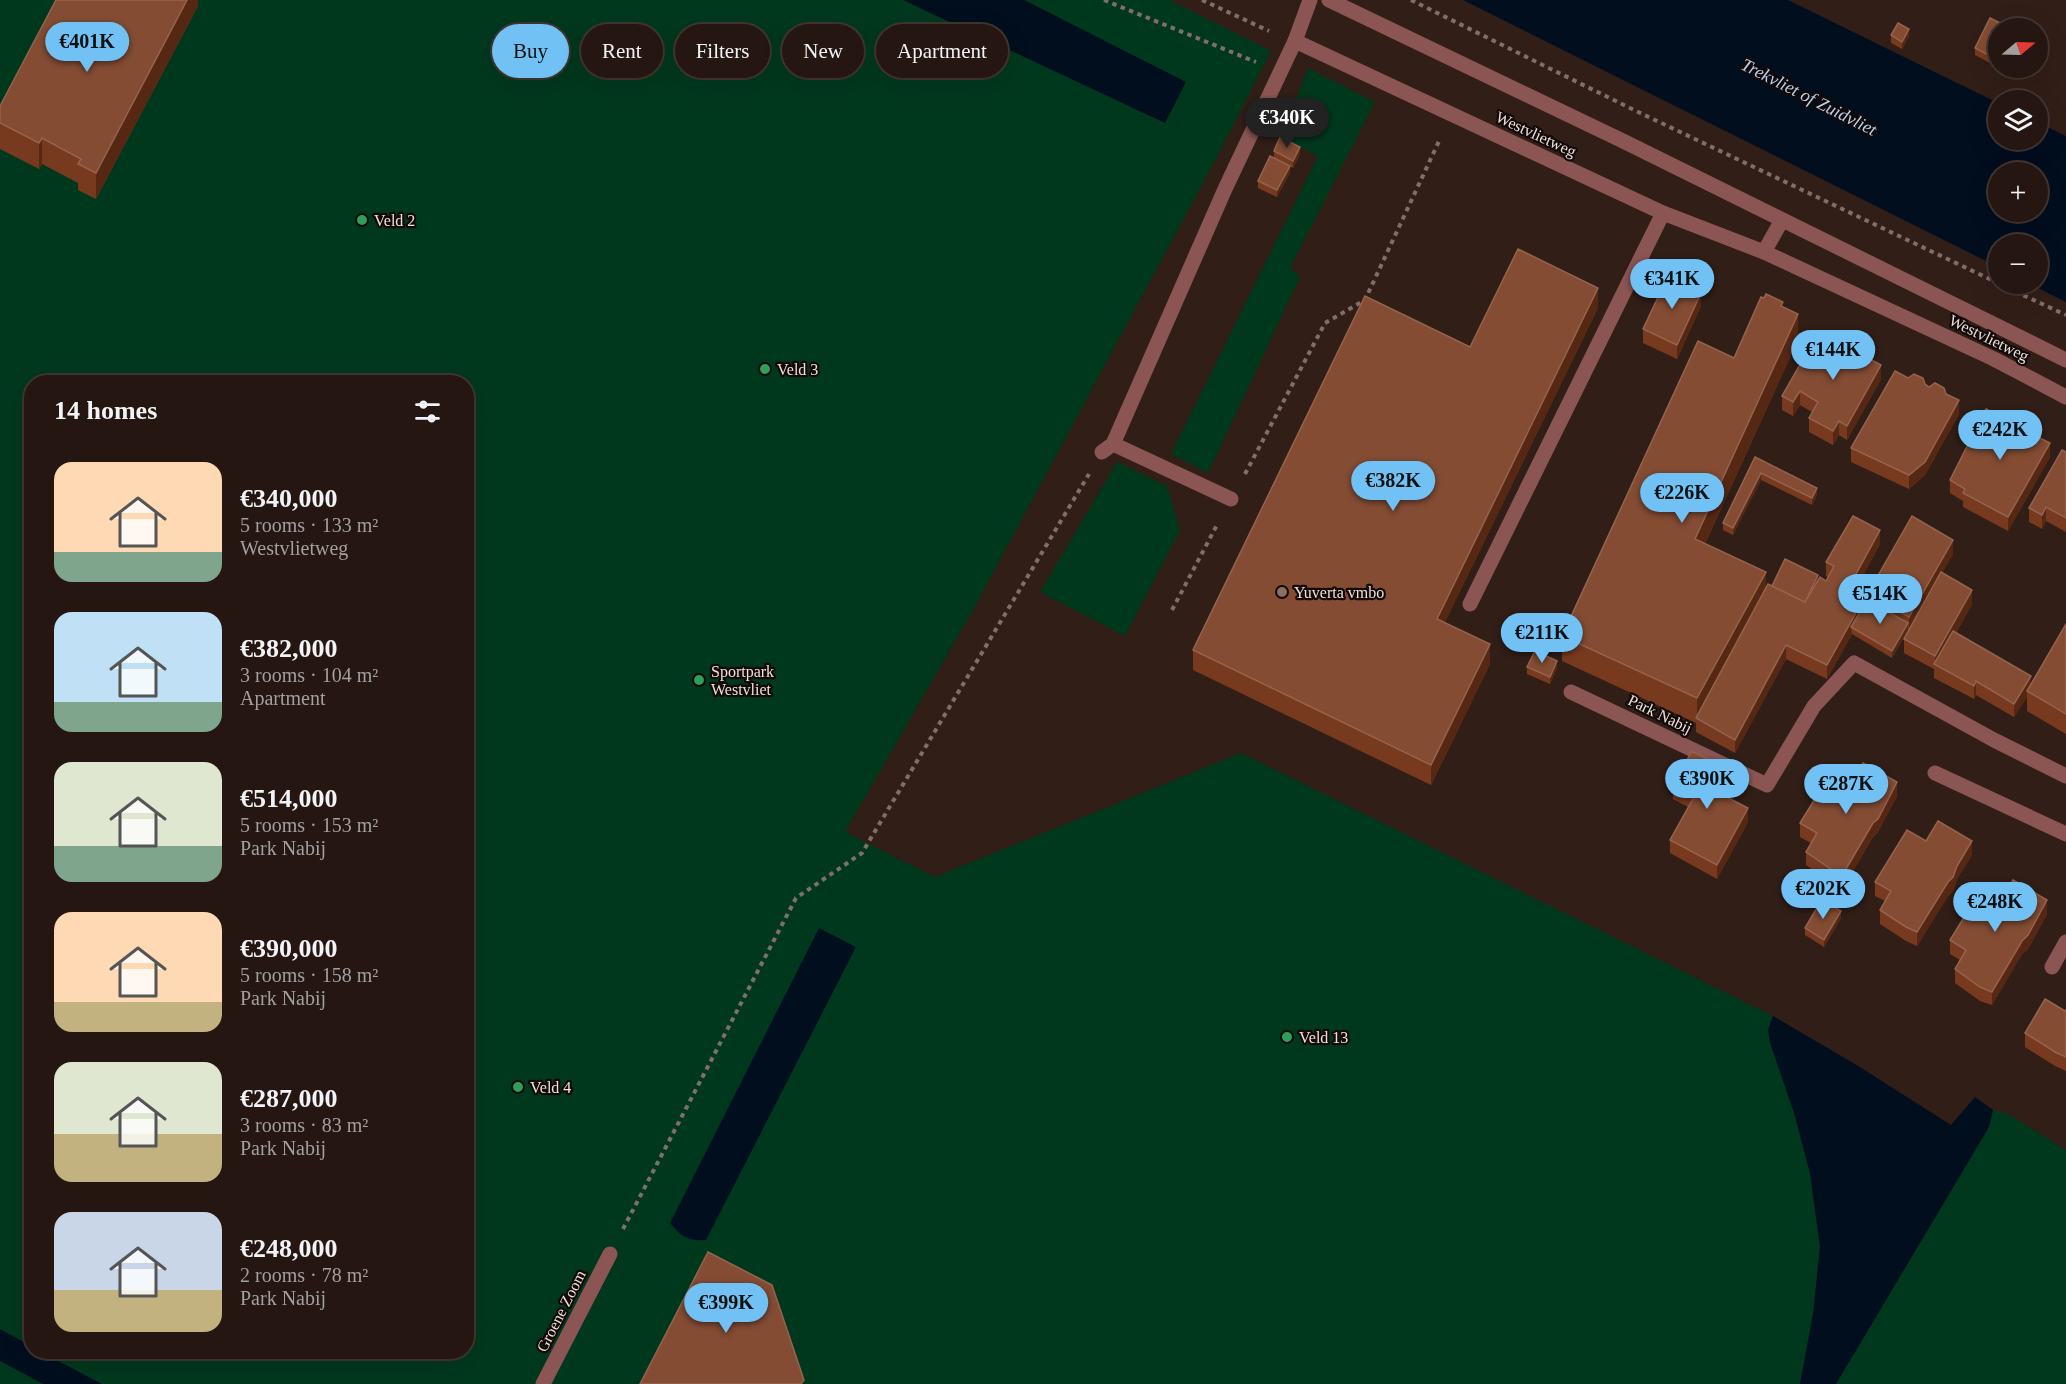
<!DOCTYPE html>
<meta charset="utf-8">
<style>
body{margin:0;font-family:Georgia,serif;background:#31231f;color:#f1f3f6;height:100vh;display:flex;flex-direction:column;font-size:22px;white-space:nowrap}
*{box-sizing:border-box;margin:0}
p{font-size:20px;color:#a39f9f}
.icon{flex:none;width:33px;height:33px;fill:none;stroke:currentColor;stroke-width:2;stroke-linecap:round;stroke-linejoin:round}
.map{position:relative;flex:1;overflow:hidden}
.panel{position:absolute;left:24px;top:375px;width:450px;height:984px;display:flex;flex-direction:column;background:#251611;border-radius:24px;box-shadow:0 6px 24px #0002,0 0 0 2px #423531}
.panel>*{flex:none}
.top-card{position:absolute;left:492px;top:24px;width:570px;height:54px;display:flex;gap:12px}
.needle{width:39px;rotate:71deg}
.fabs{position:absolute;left:1988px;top:18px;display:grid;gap:12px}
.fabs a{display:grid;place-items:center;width:60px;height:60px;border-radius:50%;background:#251611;box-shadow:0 6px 24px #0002,0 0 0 2px #423531;font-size:30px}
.price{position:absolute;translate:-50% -51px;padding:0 14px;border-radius:21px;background:#71c1f5;color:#111;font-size:20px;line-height:39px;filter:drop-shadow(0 2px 3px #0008)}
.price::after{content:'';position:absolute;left:50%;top:36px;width:18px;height:14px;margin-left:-9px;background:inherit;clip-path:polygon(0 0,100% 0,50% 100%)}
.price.active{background:#222;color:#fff}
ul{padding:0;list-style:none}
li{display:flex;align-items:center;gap:18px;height:150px;padding:0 30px}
li span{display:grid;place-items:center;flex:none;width:168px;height:120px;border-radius:18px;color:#555}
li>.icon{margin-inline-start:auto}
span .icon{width:72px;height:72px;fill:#fffc;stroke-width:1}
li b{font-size:26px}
h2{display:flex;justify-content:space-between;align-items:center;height:72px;padding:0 30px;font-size:26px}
.chip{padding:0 21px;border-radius:27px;background:#251611;box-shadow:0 6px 24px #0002,0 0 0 2px #423531;font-size:21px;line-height:54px}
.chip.active{background:#71c1f5;color:#111}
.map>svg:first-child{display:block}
.green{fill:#00381e;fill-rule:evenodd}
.water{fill:#010e1e;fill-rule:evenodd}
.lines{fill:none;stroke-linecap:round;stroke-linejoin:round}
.path{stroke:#806f69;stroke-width:4;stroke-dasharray:4.5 4.5;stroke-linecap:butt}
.minor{stroke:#8b5553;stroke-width:15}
.wall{fill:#783a1f}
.shaded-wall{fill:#562813}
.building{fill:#844c33;stroke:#95634e;stroke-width:1.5}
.leisure-dot{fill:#2e9e5b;stroke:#130a08;stroke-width:2}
.education-dot{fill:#8d6e63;stroke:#130a08;stroke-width:2}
.labels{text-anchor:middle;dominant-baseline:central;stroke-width:4.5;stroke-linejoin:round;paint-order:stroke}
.street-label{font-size:16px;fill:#ede0db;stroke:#130a08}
.poi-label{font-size:16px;fill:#ede0db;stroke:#130a08;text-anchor:start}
.water-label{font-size:18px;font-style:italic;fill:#b6d2f1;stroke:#130a08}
</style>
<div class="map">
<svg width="2066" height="1384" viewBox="0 0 2066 1384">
<rect width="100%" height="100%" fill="#311e17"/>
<g class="green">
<path d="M0,0H903L1165,123L1185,82L1024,0H1169L1271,51L1219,153L974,608L845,832L935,877L1241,753L1773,1016L1768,1030L1794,1113L1810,1173L1820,1247L1813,1314L1800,1384H0ZM32,382H466V1352H32Z"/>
<path d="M1308,68L1375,102L1290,268L1300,277L1208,473L1171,454L1318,156L1281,137Z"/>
<path d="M1117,462L1167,486L1180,530L1125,636L1040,592Z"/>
<path d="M1993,1110L2010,1115L2066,1150V1384H1836L1989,1127Z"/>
</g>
<g class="water">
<path d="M903,0H1024L1186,82L1165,123Z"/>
<path d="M1463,0H1788L1998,103V140H2037V122L2066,136V302L2030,284H2037V244H1998V267ZM2037,172V212H1998V172Z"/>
<path d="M819,928L856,947L706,1240C688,1241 681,1237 670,1223Z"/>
<path d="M1773,1016L1855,1064L1951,1125L1975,1097L1993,1110L1989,1127L1836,1384H1800L1813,1314L1820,1247L1810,1173L1794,1113L1770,1043L1768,1030Z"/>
<path d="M0,1329L31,1346L32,1352H41L102,1384H43L0,1361Z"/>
</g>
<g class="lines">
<g class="path">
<path d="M1104,0L1256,62"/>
<path d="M1202,0L1269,31"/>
<path d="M1411,0L1636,111L1998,283"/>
<path d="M1999,284L2066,315"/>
<path d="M1245,474L1325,323L1365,300L1440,139"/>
<path d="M1172,610L1218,523"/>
<path d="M623,1229L796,898L862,853L1089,474"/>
</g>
<g class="minor">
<path d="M1329,0L1623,141L2066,360"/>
<path d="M1295,41L1663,213L1764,252L1994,359L2066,397"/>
<path d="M1764,252L1782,220"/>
<path d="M1113,444L1231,499"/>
<path d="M1102,452L1113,444L1225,189L1295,41L1310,0"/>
<path d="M1470,604L1663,213"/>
<path d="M1571,692L1767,785L1814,706L1854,663L1994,740L2066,776"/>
<path d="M1935,773L2066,834"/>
<path d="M2052,967L2066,942"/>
<path d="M543,1384L610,1254"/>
</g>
</g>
<g class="wall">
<path d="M198,0V6L96,199L78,190V183L42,164L39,169L0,149V106Z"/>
<path d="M1990,18L2008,27V28H1998V53L1992,64L1975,55V48Z"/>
<path d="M1891,35L1909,36L1902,49L1891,43Z"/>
<path d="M1274,151L1300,154L1293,168L1290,166V173L1277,197L1258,188V181L1274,158Z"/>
<path d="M1670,278L1687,285L1701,306L1677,359L1643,343V329Z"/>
<path d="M1783,307L1798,340L1705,544L1766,588L1818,580L1826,581L1828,577L1826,576V562L1880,544L1861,579L1872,586L1953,554L1942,573L1972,604L1956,633L2031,684L2066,624V734L2027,711V697L2014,717L1976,695L1974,699L1934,678V669L1904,653V639L1908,630L1892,658L1852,634L1827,679L1786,659L1735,753L1696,732V723L1562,661V636L1734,358Z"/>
<path d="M1598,308L1445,622L1490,664L1431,785L1193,670V650L1470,347Z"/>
<path d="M1847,349L1868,358L1881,379L1847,440L1839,435L1833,445L1809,432V418L1812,412L1800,405L1793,416L1782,410V396Z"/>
<path d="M1908,378L1946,394L1959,414L1925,475L1909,489L1851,462V448Z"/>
<path d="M2039,438L2050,457L2008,531L1963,507V501L1950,493V480Z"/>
<path d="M2066,452V532L2046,521L2042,529L2029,522V508Z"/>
<path d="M1755,457L1817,495L1812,505L1761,480L1733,535L1723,530V523Z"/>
<path d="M1527,667L1557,668L1550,684L1527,674Z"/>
<path d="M1852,782L1897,796L1878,832L1873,837L1843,888L1831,883L1806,865V852L1811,843L1800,837V823Z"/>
<path d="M1673,785L1731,786L1725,796L1748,822L1717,879L1670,853V840L1688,807L1673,799Z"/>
<path d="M1926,841L1972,855L1957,879L1953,891L1948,896L1917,946L1906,941L1880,924V910L1885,901L1875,896V882Z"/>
<path d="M2001,900L2047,914L2028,949L2022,954L1992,1005L1980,1001L1955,983V969L1960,960L1950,954V940Z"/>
<path d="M1841,918L1824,947L1805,935V928Z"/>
<path d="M2066,1010V1071L2055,1066L2025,1047V1033Z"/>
</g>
<g class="shaded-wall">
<path d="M187,0H198V6L96,199V173Z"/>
<path d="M1909,29V36L1902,49V42Z"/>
<path d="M1998,46V53L1992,64V57Z"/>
<path d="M42,138V164L39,169V143Z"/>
<path d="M1300,147V154L1293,168V161Z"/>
<path d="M1290,166V173L1277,197V190Z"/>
<path d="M1598,288V308L1437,639V619Z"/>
<path d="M1701,293V306L1677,359V345Z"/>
<path d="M1798,314V340L1695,565V539Z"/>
<path d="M1881,365V379L1847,440V426Z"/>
<path d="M1800,391V405L1793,416V402Z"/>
<path d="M1959,400V414L1925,475L1909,489V475Z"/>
<path d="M1839,421V435L1833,445V431Z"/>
<path d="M2050,443V457L2008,531V517Z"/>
<path d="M1761,473V480L1733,535V528Z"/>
<path d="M1817,488V495L1812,505V498Z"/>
<path d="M2046,507V521L2042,529V515Z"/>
<path d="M1880,530V544L1855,590V576Z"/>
<path d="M1953,540V554L1909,631V617Z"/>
<path d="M1766,572V598L1697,719V698Z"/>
<path d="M1818,575V582L1803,607Z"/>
<path d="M1972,590V604L1937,666L1935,665V656Z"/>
<path d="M1867,593V607L1851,627L1852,634L1827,679V665Z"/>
<path d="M1908,623V630L1892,658V651Z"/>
<path d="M1490,644V664L1431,785V765Z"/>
<path d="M1786,645V659L1735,753V740Z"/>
<path d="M1557,661V668L1550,684V677Z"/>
<path d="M2031,676V690L2027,691V697L2014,717V704Z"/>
<path d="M1976,681V695L1974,699V686Z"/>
<path d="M1731,772V786L1719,806V793Z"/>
<path d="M1897,782V796L1878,832L1873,837L1843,888V874Z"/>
<path d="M1748,808V822L1717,879V865Z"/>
<path d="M1972,841V855L1957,879L1953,891L1948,896L1917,946V932Z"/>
<path d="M2047,900V914L2028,949L2022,954L1992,1005V992Z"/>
<path d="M1841,911V918L1824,947V940Z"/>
</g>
<g class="building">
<path d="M56,0H187L96,173L78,164L81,159L42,138L39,143L0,123V106Z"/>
<path d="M1990,18L2008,27L2007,28H1998V46L1992,57L1975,48Z"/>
<path d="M1898,23L1909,29L1902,42L1891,35Z"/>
<path d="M1280,137L1300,147L1293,161L1274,151Z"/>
<path d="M1270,156L1290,166L1277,190L1258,181Z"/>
<path d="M1518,249L1598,288L1437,619L1490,644L1431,765L1193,650L1365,296L1470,347Z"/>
<path d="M1676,275L1684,280L1687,285L1701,293L1677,345L1643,329L1668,276L1670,278Z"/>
<path d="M1766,294L1783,302L1781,306L1798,314L1695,539L1766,572L1697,698L1562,636L1698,341L1734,358L1761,297L1764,298Z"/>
<path d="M1817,335L1831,341L1836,338L1846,343L1847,349L1851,351L1857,348L1866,352L1868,358L1881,365L1847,426L1839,421L1833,431L1809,418L1818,402L1800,391L1793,402L1782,396Z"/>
<path d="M1895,371L1908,378L1914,374L1923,378L1925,384L1929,387L1935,383L1944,388L1946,394L1959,400L1925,462L1909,475L1851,448Z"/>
<path d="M1986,409L2001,417L2004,411L2039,430L2036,436L2050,443L2008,517L1963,493L1965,489L1950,480Z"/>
<path d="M2062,450L2066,452V518L2046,507L2042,515L2029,508Z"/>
<path d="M1755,457L1817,488L1812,498L1761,473L1733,528L1723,523Z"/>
<path d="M1853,516L1880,530L1855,576L1872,586L1912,516L1953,540L1909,617L1867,593L1827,665L1786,645L1735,740L1696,718L1768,584L1805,602L1820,577L1826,581L1834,566L1826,562Z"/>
<path d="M1785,559L1818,575L1805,602L1772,586Z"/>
<path d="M1941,572L1972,590L1935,656L1904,639Z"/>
<path d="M1867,600L1908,623L1892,651L1851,627Z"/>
<path d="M2066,624V714L2027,691Z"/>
<path d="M1953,631L2031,676L2014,704L1976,681L1974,686L1934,664Z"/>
<path d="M1535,651L1557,661L1550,677L1527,667Z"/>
<path d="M1692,751L1731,772L1719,793L1748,808L1717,865L1670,840L1694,797L1673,785Z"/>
<path d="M1863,763L1897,782L1878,819L1873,823L1843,874L1831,869L1806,852L1817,833L1800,823L1832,771L1852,782Z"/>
<path d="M1938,821L1972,841L1957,866L1953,877L1948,882L1917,932L1906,927L1880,910L1891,891L1875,882L1907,830L1926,841Z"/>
<path d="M2013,880L2047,900L2028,935L2022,941L1992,992L1980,987L1955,969L1966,950L1950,940L1982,888L2001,900Z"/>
<path d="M1822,899L1841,911L1824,940L1805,928Z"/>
<path d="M2045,999L2065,1011L2066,1010V1057L2055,1052L2025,1033Z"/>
<path d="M708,1252L772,1285L804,1380L801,1384H640Z"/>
</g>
<g class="leisure-dot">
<circle cx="362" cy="220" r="6"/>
<circle cx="765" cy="369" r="6"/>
<circle cx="699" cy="680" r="6"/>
<circle cx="1287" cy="1037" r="6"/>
<circle cx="518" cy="1087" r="6"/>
</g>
<circle class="education-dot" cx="1282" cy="592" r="6"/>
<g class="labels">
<g class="street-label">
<text transform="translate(1536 134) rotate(25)">Westvlietweg</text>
<text transform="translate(1989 338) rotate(26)">Westvlietweg</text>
<text transform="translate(1660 714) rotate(26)">Park Nabij</text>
<text transform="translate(561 1311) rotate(-63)">Groene Zoom</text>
</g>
<g class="poi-label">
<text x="374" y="220">Veld 2</text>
<text x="777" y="369">Veld 3</text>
<text x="1294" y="592">Yuverta vmbo</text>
<text x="711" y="671">Sportpark<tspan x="711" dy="18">Westvliet</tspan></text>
<text x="1299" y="1037">Veld 13</text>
<text x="530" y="1087">Veld 4</text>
</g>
<g class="water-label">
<text transform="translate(1809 97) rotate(27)">Trekvliet of Zuidvliet</text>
</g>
</g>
</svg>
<div class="fabs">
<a><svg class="needle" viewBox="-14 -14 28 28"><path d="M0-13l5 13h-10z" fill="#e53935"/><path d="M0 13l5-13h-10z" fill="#a39f9f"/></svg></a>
<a><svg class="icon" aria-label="layers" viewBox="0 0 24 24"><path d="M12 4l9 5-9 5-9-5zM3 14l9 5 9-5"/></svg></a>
<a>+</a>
<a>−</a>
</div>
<b class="price" style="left:87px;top:73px">€401K</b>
<b class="price active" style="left:1287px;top:149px">€340K</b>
<b class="price" style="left:1672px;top:310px">€341K</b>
<b class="price" style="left:1833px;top:381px">€144K</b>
<b class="price" style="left:2000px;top:461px">€242K</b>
<b class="price" style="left:1393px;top:512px">€382K</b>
<b class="price" style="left:1682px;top:524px">€226K</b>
<b class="price" style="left:1880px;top:625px">€514K</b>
<b class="price" style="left:1542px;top:664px">€211K</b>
<b class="price" style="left:1707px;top:810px">€390K</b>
<b class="price" style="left:1846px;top:815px">€287K</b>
<b class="price" style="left:1823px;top:920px">€202K</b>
<b class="price" style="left:1995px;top:933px">€248K</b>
<b class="price" style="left:726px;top:1334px">€399K</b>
<div class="top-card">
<a class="chip active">Buy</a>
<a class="chip">Rent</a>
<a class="chip">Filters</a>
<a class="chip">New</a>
<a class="chip">Apartment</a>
</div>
<section class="panel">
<h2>14 homes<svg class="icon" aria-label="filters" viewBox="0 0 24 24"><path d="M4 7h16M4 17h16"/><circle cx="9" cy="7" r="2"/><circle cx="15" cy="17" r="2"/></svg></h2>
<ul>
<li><span style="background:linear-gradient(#ffd9b3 75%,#7fa58c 0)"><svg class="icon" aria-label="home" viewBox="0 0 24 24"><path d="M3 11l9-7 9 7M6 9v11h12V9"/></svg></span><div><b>€340,000</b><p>5 rooms · 133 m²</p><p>Westvlietweg</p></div></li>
<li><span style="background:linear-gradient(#bfe0f5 75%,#7fa58c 0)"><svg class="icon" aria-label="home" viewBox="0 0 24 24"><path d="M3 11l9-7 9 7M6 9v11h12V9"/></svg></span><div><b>€382,000</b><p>3 rooms · 104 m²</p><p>Apartment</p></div></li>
<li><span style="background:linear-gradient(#dfe7d0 70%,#7fa58c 0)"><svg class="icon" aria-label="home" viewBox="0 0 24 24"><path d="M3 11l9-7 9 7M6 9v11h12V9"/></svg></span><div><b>€514,000</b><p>5 rooms · 153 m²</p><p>Park Nabij</p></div></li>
<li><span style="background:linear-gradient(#ffd9b3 75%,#c2b280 0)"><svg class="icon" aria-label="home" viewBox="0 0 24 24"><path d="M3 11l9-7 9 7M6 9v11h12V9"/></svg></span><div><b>€390,000</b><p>5 rooms · 158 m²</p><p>Park Nabij</p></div></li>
<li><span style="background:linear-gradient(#dfe7d0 60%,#c2b280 0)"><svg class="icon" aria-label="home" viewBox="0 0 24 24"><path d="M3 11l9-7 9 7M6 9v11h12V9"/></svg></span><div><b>€287,000</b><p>3 rooms · 83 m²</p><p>Park Nabij</p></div></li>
<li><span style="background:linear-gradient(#c9d6e8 65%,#c2b280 0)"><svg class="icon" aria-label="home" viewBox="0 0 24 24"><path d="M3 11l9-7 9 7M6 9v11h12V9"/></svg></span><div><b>€248,000</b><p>2 rooms · 78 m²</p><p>Park Nabij</p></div></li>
</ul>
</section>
</div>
